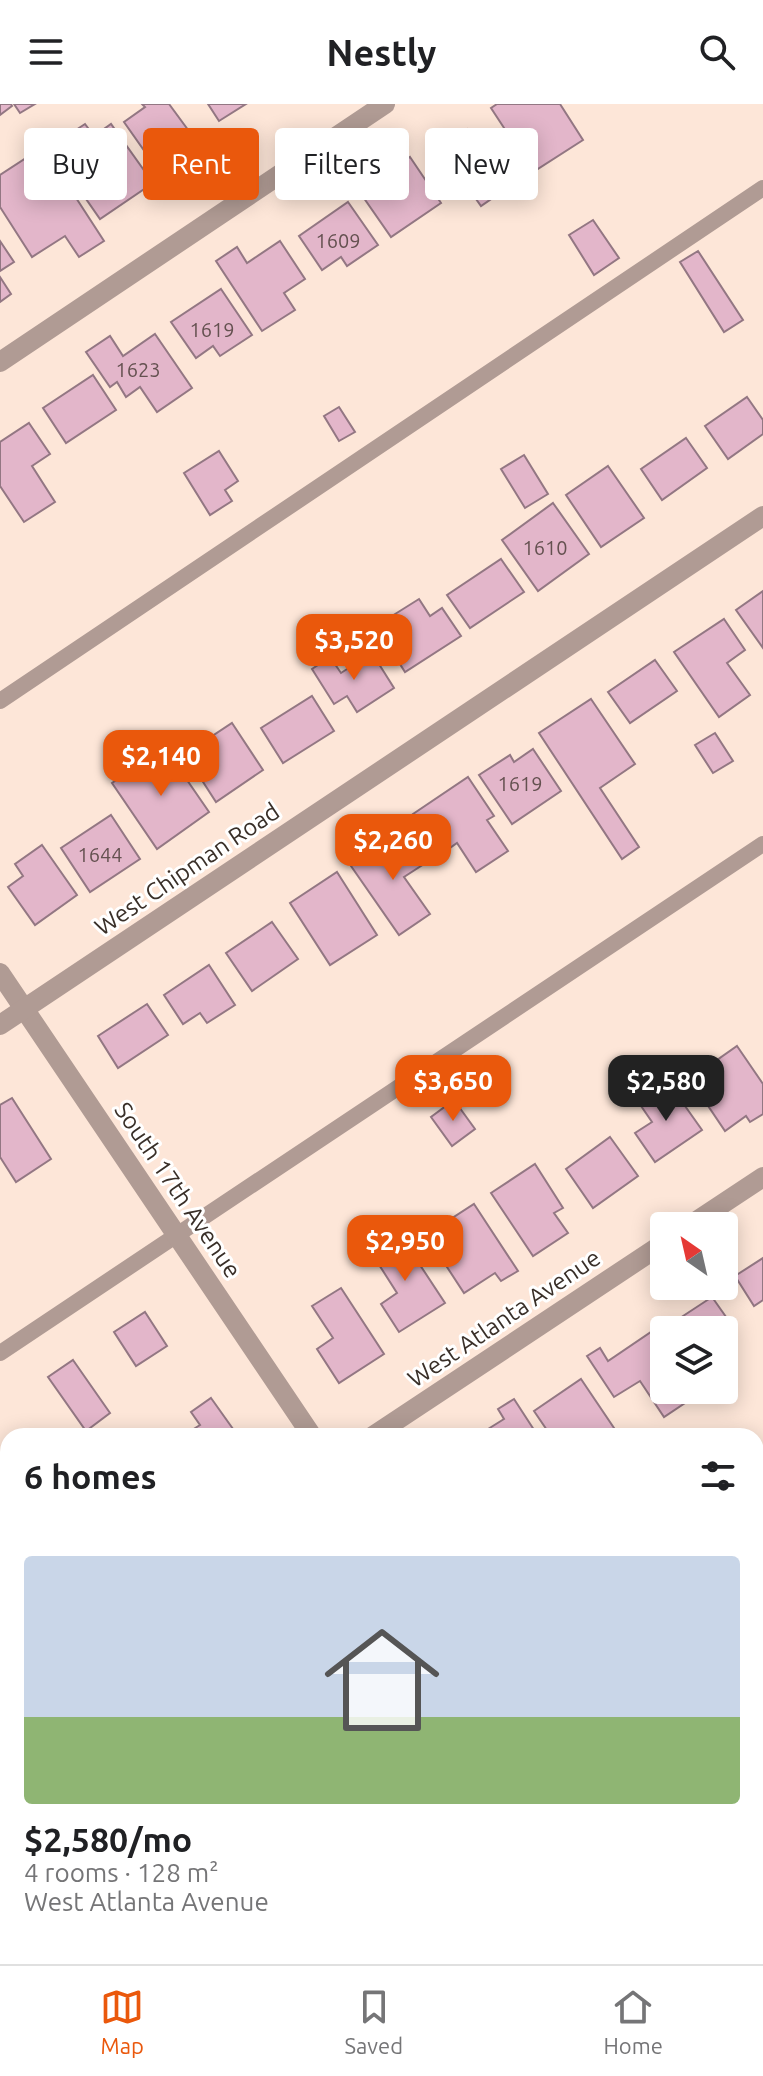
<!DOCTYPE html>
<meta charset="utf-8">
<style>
body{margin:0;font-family:Ubuntu,sans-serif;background:#f2f2f2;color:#202124;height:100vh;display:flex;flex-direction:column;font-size:30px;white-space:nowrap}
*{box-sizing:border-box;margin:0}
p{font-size:26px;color:#757577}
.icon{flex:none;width:44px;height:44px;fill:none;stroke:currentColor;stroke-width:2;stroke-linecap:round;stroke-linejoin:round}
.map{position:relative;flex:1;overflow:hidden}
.panel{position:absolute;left:0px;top:1324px;width:764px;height:536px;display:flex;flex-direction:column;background:#fff;border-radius:24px 24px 0 0;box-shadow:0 4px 20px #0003}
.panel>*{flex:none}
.guide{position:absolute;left:24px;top:24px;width:716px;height:72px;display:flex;gap:16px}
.needle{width:52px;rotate:326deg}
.fabs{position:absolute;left:650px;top:1108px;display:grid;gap:16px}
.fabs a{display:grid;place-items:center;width:88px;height:88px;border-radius:8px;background:#fff;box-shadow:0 4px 20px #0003;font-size:40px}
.price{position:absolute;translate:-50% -68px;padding:0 18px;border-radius:16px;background:#ea580c;color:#fff;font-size:26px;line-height:52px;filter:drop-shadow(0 2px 4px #0008)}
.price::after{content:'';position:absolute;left:50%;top:48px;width:24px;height:18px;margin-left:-12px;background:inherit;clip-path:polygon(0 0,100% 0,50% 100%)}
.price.selected{background:#222;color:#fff}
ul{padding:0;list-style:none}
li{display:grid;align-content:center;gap:16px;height:424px;padding:0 24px}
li+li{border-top:2px solid #e0e0e0}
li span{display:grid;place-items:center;height:248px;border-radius:8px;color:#555}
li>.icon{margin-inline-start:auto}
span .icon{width:144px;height:144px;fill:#fffc;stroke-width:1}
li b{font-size:34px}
h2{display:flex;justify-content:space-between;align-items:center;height:96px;padding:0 24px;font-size:34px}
.chip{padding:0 28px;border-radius:8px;background:#fff;box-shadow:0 4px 20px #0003;font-size:28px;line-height:72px}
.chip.selected{background:#ea580c;color:#fff}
header{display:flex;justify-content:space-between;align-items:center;height:104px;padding:0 24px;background:#fff;font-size:36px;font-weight:700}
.menu{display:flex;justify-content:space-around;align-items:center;height:112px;border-top:2px solid #e0e0e0;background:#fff;font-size:22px;color:#757577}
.menu a{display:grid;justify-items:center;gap:4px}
.menu .selected{color:#ea580c}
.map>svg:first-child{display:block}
.building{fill:#e3b6ca;stroke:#937783;stroke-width:2}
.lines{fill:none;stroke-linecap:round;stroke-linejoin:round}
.lane{stroke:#b09b94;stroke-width:16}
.street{stroke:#b09b94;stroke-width:20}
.secondary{stroke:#92756b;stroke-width:20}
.labels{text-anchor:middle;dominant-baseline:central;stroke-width:6;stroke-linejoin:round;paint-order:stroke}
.number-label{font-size:20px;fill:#645150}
.street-label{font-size:24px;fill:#392f28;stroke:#fff}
</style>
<header><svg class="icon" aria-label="menu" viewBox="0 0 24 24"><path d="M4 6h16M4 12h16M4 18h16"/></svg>Nestly<svg class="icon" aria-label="search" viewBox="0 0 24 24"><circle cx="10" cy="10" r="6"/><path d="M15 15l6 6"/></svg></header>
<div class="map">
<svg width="763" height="1860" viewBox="0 0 763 1860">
<rect width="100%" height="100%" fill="#fde6d8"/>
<g class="building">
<path d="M0,0H11L12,2L0,11Z"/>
<path d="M14,0H35L20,9Z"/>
<path d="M142,0H169L194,34L155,62L124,18L145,3Z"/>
<path d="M208,0H246L219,17Z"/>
<path d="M497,0H560L583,36L533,68L491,4Z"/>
<path d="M85,20L94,32L111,20L153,79L100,115L50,43Z"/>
<path d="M467,25L478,39L489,31L520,75L481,102L462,75L452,82L430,50Z"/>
<path d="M43,43L104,137L79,153L65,132L32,153L0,103V71Z"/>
<path d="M410,53L441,99L391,133L359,87Z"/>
<path d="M348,98L378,141L347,162L341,153L322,166L299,132Z"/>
<path d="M593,116L619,154L594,171L569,131Z"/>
<path d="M0,137L14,158L0,167Z"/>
<path d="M280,137L305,175L284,189L295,206L262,227L216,157L237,143L247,159Z"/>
<path d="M698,147L743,216L724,228L680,158Z"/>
<path d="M0,173L11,190L0,198Z"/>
<path d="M221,185L252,231L220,252L213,242L196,254L171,218Z"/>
<path d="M155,230L192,284L157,308L140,283L126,293L117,278L110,283L86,248L110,232L123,252Z"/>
<path d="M93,271L116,306L66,339L43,304Z"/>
<path d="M747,293L763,316V330L728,355L705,322Z"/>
<path d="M339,303L355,328L339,337L324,312Z"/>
<path d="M29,319L50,350L32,362L55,398L24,418L0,382V338Z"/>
<path d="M686,334L707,364L662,396L641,365Z"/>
<path d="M219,347L238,377L225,386L232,397L210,411L184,369Z"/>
<path d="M524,351L548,390L525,404L501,365Z"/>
<path d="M608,362L644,414L601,443L566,391Z"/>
<path d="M553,399L589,450L538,487L502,436Z"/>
<path d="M501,455L524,488L470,524L447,491Z"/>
<path d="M763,487V544L736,506Z"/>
<path d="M419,495L430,512L442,504L461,532L405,568L376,522Z"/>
<path d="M724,515L745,546L727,559L750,591L719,613L674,548Z"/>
<path d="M372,549L394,584L357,608L347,592L334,600L312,565L330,553L341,569Z"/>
<path d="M655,556L677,587L630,619L608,588Z"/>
<path d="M312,592L334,627L283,659L261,624Z"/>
<path d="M591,595L635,660L600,684L639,743L622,755L539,629Z"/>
<path d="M232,619L263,666L216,698L185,650Z"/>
<path d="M715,629L733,657L713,669L695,641Z"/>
<path d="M165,644L209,708L157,745L112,679Z"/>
<path d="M533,645L561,687L512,720L479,671L510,651L514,658Z"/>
<path d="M468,673L494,712L487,716L508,747L476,768L457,739L440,751L413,710Z"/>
<path d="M111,711L140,755L90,788L61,744Z"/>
<path d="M401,727L424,760L404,773L430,810L399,831L351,762Z"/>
<path d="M42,741L77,791L35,821L8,783L23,772L15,760Z"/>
<path d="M337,768L377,831L330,861L290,799Z"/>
<path d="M272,818L298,855L252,887L226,849Z"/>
<path d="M209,861L235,901L207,919L200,909L183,920L164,891Z"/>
<path d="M147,900L168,931L118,964L98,932Z"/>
<path d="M737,942L763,980V1010L750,1018L746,1012L725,1027L690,975Z"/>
<path d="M668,978L702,1026L655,1058L635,1029L652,1018L639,999Z"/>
<path d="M12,994L51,1055L16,1078L0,1053V1001Z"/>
<path d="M454,996L475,1025L452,1042L431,1013Z"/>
<path d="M610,1033L638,1072L593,1104L566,1065Z"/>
<path d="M535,1060L563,1104L554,1109L568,1129L533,1152L491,1089Z"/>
<path d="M474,1100L518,1167L501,1177L495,1169L464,1189L426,1131Z"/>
<path d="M397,1126L445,1199L399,1228L381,1200L397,1189L369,1145Z"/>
<path d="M763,1154V1196L754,1202L735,1172Z"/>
<path d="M341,1184L384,1250L339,1279L317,1245L333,1234L312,1202Z"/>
<path d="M712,1193L731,1220L722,1226H676L681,1222L677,1216Z"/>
<path d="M145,1208L167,1242L136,1262L114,1228Z"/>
<path d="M651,1228L664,1248V1286H689L694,1293L664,1313L640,1277L614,1293L587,1252L600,1244L608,1257Z"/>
<path d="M73,1256L110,1309L86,1327L48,1273Z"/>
<path d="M581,1275L616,1327L608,1332H551L534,1307Z"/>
<path d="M211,1294L238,1332L184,1331L200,1321L191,1308Z"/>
<path d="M514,1295L538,1332H477L504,1315L498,1305Z"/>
<path d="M8,1423V1480L0,1469V1429Z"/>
<path d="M763,1546V1624L760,1625L756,1619V1551Z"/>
<path d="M8,1667V1727L0,1732V1672Z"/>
<path d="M8,1782V1834L0,1822V1788Z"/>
<path d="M367,1852H431L432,1854L424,1860H363L360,1857Z"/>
</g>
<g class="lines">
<g class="lane">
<path d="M0,597L763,84"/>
<path d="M0,1249L763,740"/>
<path d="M756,1407L763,1402"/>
<path d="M85,1860L97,1852"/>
</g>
<g class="street">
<path d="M0,258L385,0"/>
<path d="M0,869L312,1332"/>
<path d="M0,921L763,412"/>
<path d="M689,1122L763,1073"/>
<path d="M373,1332L664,1139"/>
<path d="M0,1581L8,1576"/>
<path d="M669,1852L675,1860"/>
</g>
<g class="secondary">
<path d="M756,1722L763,1717"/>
<path d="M550,1860L561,1852"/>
</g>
</g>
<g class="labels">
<g class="number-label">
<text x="338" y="136">1609</text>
<text x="212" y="225">1619</text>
<text x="138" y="265">1623</text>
<text x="545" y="443">1610</text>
<text x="520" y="679">1619</text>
<text x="100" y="750">1644</text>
</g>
<g class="street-label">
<text transform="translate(187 765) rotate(-34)">West Chipman Road</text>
<text transform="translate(178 1086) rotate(56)">South 17th Avenue</text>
<text transform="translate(504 1214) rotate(-34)">West Atlanta Avenue</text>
</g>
</g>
</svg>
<div class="fabs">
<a><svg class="needle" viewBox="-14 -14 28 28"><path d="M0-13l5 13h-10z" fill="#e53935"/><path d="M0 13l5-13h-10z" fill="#757577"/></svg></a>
<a><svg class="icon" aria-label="layers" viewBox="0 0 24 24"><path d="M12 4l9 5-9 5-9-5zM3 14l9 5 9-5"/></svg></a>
</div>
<b class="price" style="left:354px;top:578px">$3,520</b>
<b class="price" style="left:161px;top:694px">$2,140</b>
<b class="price" style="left:393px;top:778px">$2,260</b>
<b class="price" style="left:453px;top:1019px">$3,650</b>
<b class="price selected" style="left:666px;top:1019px">$2,580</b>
<b class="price" style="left:405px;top:1179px">$2,950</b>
<div class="guide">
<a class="chip">Buy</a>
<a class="chip selected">Rent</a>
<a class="chip">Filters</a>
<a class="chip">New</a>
</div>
<section class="panel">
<h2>6 homes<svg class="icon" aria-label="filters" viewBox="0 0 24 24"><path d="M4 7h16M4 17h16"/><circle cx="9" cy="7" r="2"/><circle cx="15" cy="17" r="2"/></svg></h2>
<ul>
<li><span style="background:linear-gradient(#c9d6e8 65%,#8fb573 0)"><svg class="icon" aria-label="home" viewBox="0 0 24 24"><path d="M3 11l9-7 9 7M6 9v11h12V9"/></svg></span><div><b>$2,580/mo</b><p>4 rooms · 128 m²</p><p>West Atlanta Avenue</p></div></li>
</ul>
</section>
</div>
<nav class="menu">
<a class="selected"><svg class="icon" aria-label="map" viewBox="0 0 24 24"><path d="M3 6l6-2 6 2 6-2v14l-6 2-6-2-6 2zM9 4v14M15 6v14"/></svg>Map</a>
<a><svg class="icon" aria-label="saved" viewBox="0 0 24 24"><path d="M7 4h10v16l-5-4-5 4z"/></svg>Saved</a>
<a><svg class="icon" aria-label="home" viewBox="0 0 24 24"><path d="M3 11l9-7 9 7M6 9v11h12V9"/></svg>Home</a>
</nav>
